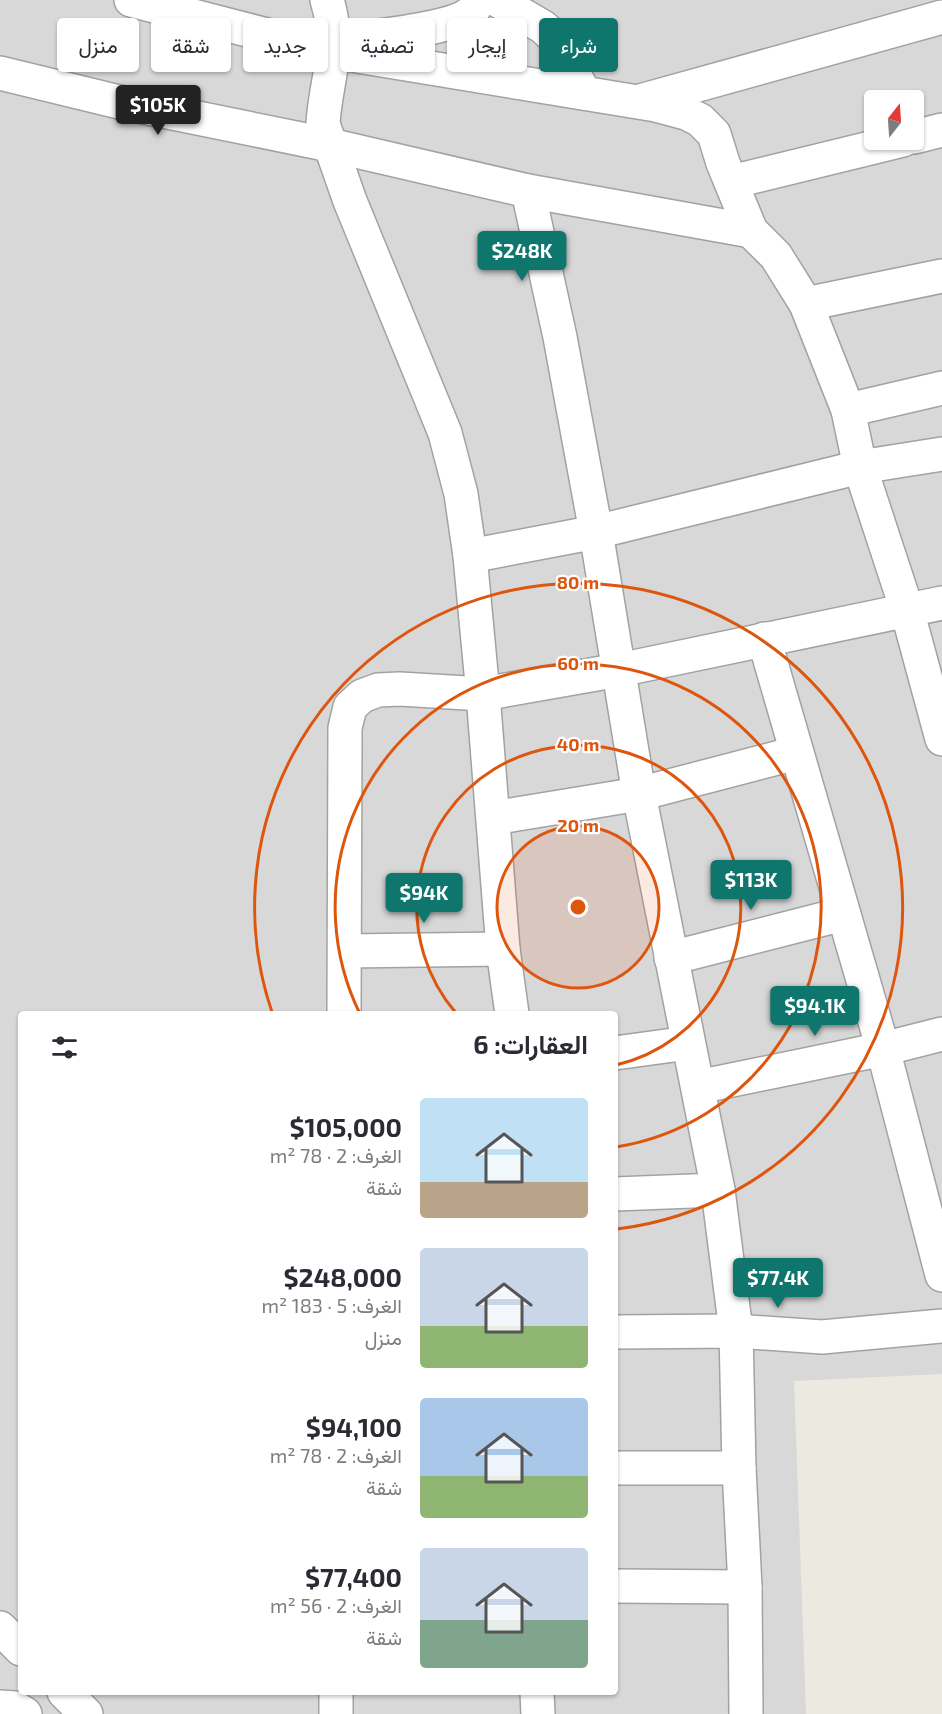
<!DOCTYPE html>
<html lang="ar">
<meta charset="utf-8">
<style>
body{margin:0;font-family:"Exo 2",Vazirmatn,sans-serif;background:#f2f2f3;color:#2b2b33;direction:rtl;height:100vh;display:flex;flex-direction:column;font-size:22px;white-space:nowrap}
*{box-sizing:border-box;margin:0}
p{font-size:20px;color:#7c7c81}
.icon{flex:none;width:33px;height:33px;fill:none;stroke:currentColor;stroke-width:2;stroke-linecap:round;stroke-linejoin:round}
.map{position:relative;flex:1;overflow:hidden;direction:ltr}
.drawer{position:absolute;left:18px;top:1011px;width:600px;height:684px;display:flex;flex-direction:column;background:#fff;border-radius:6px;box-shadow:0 2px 4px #0004;direction:rtl}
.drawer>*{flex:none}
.top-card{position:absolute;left:18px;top:18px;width:600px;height:54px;direction:rtl;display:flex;gap:12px}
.needle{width:39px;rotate:17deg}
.tools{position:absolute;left:864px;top:90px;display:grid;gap:12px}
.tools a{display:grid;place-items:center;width:60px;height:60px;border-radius:6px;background:#fff;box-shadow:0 2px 4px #0004;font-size:30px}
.price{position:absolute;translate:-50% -51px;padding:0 14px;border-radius:6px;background:#0f766e;color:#fff;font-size:20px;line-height:39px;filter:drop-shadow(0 2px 3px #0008)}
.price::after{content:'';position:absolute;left:50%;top:36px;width:18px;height:14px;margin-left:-9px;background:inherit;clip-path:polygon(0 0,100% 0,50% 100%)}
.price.selected{background:#222;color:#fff}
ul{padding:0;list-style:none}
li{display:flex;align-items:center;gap:18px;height:150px;padding:0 30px}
li span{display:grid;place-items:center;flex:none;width:168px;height:120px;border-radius:6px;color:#555}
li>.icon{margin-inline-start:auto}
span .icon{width:72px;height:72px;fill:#fffc;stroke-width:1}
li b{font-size:26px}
h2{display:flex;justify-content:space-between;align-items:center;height:72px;padding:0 30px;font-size:26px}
.chip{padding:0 21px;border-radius:6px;background:#fff;box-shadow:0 2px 4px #0004;font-size:21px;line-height:54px}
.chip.selected{background:#0f766e;color:#fff}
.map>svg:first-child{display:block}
.residential{fill:#d9d8d8;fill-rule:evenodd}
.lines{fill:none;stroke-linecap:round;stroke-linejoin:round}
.minor-casing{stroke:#a2a2a2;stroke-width:36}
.minor{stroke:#fff;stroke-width:33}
.ring{fill:none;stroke:#de560d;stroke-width:3}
.centre{fill:#de560d;stroke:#fff;stroke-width:3}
.ring-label{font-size:18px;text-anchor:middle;font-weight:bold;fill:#de560d;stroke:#fff;stroke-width:4.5;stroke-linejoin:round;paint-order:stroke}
</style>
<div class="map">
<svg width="942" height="1714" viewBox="0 0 942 1714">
<rect width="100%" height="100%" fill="#ece9e1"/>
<path class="residential" d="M0,0H942V1374L794,1381L806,1714H0ZM874,100H914V140H874ZM21,1014H615V1692H21Z"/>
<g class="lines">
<defs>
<g id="minor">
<path d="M131,0L333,52L656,105L686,113L700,120L714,134L723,163L751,231L776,256L806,304L848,410L860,467L907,610L942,739"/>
<path d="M327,0C332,16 334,35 333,52C331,76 324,100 323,124L350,201L445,433L461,494L470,556L483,694L503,949L512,1014"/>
<path d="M497,0L543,27L555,38L584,93"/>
<path d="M333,42C362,38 447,30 468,15C473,12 476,6 478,0"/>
<path d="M0,73L119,102L330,145L528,191L560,337L596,532L470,556"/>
<path d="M640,101L942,17"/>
<path d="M914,137L942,130"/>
<path d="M731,182L903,140"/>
<path d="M528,191L751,231"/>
<path d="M806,304L942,276"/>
<path d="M848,410L942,388"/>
<path d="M764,639L883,1049L942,1275"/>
<path d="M493,818L639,794L796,753"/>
<path d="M345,951L503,949"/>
<path d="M671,958L843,914"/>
<path d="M344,1014L345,728L350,707L362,696L378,690L400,689L483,694L619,670L942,603"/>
<path d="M615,1053L688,1043"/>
<path d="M698,1087L883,1049L942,1034"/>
<path d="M615,1194L718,1190"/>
<path d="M615,1332L736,1331L822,1337L942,1326"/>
<path d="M615,1468H739"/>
<path d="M615,1586L745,1587"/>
<path d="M0,1628L21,1649"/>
<path d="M64,1692L86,1714"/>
<path d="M537,1692L538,1714"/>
<path d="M0,1707L15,1708L25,1714"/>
<path d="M336,1714V1692"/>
<path d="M746,1714L745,1587L739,1468L736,1331L718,1190L639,794L596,532L860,467L942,454"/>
</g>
</defs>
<use href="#minor" class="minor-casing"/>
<use href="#minor" class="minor"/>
</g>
<circle cx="578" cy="907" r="81" fill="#de560d" fill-opacity=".12"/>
<g class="ring">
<circle cx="578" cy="907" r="81"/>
<path d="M456 1013A162 162 0 1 1 616 1065"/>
<path d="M360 1014A243 243 0 1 1 616 1147"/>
<path d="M272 1012A324 324 0 1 1 617 1229"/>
</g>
<circle cx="578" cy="907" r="9" class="centre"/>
<g class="ring-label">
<text x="578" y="589">80 m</text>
<text x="578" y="670">60 m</text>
<text x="578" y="751">40 m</text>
<text x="578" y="832">20 m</text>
</g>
</svg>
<div class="tools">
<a><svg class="needle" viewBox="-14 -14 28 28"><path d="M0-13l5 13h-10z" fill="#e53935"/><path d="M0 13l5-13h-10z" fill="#7c7c81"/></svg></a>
</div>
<b class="price selected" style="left:158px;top:136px">$105K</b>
<b class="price" style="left:522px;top:282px">$248K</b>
<b class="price" style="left:751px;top:911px">$113K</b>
<b class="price" style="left:424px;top:924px">$94K</b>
<b class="price" style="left:815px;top:1037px">$94.1K</b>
<b class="price" style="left:778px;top:1309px">$77.4K</b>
<div class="top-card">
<a class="chip selected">شراء</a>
<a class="chip">إيجار</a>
<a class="chip">تصفية</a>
<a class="chip">جديد</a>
<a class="chip">شقة</a>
<a class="chip">منزل</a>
</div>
<section class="drawer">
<h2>العقارات: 6<svg class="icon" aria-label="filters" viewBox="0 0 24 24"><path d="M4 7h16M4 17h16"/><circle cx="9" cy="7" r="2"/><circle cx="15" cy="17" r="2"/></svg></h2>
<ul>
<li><span style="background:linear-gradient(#bfe0f5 70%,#b9a48a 0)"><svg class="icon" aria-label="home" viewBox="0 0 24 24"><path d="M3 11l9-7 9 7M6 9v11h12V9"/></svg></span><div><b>$105,000</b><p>الغرف: 2 · 78 m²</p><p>شقة</p></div></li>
<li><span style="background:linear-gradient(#c9d6e8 65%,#8fb573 0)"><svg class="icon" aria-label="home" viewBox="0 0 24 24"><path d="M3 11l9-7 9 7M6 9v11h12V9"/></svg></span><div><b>$248,000</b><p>الغرف: 5 · 183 m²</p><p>منزل</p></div></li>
<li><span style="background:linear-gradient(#a9c7e8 65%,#8fb573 0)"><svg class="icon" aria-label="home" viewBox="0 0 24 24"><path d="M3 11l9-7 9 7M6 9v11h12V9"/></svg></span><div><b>$94,100</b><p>الغرف: 2 · 78 m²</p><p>شقة</p></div></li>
<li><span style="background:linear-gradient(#c9d6e8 60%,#7fa58c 0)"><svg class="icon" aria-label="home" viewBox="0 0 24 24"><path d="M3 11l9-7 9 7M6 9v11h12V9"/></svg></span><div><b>$77,400</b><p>الغرف: 2 · 56 m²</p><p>شقة</p></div></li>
</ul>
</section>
</div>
